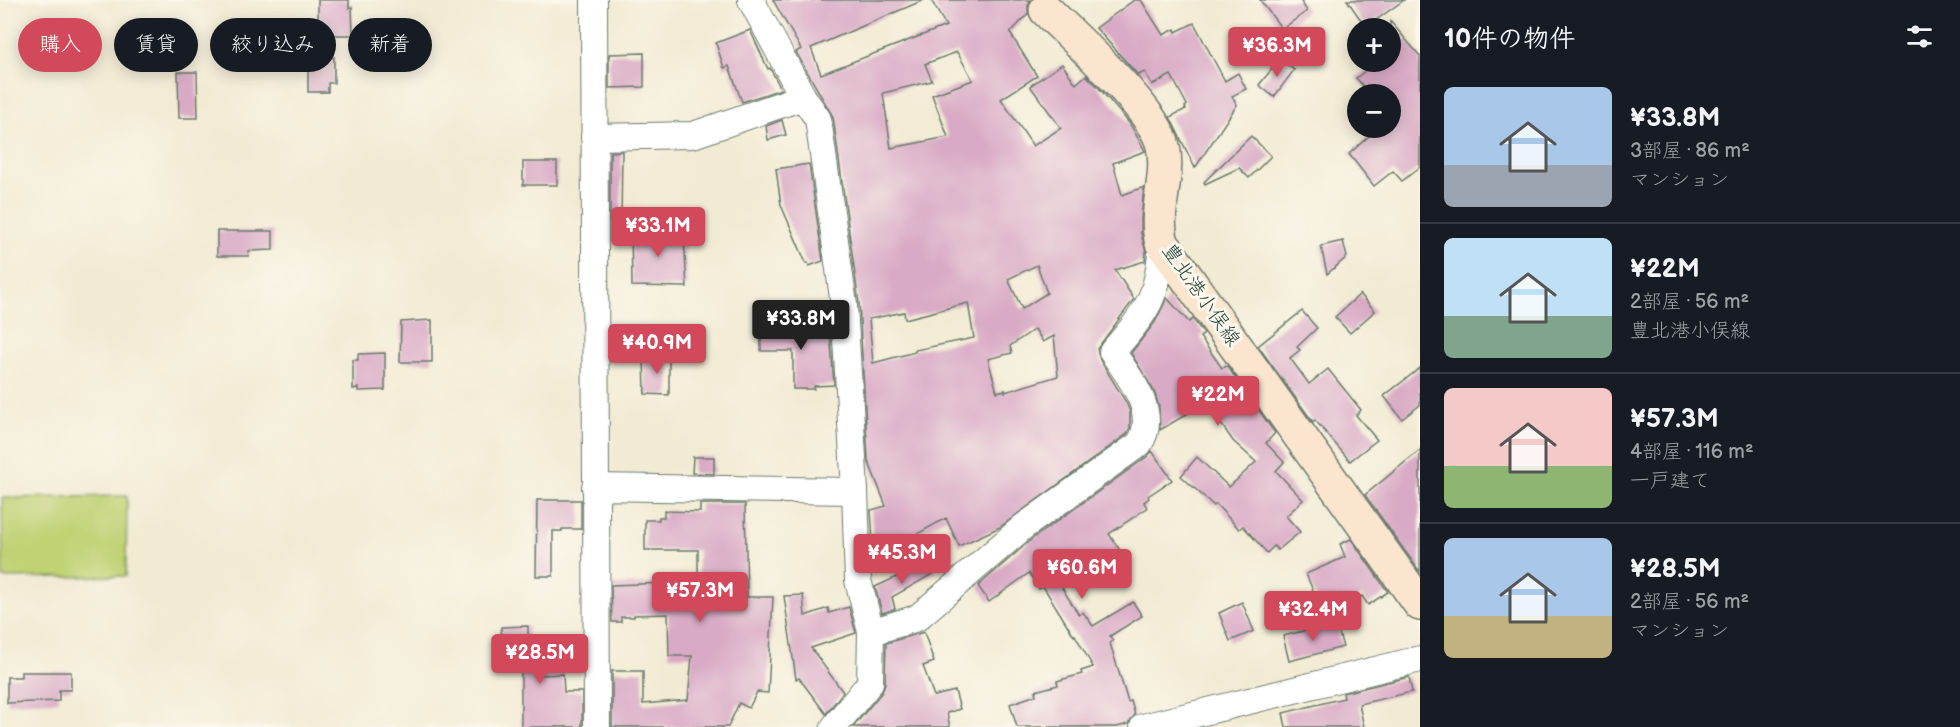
<!DOCTYPE html>
<html lang="ja">
<meta charset="utf-8">
<style>
body{margin:0;font-family:"Balsamiq Sans","Klee One",sans-serif;background:#20242c;color:#f1f3f6;height:100vh;display:flex;flex-direction:column;font-size:22px;white-space:nowrap}
*{box-sizing:border-box;margin:0}
p{font-size:20px;color:#9ea1a6}
.icon{flex:none;width:33px;height:33px;fill:none;stroke:currentColor;stroke-width:2;stroke-linecap:round;stroke-linejoin:round}
.map{position:relative;flex:1;overflow:hidden}
.details{display:flex;flex-direction:column;background:#171b24;width:540px}
.details>*{flex:none}
.hud{position:absolute;left:18px;top:18px;width:570px;height:54px;display:flex;gap:12px}
.fabs{position:absolute;left:1347px;top:18px;display:grid;gap:12px}
.fabs a{display:grid;place-items:center;width:54px;height:54px;border-radius:50%;background:#171b24;box-shadow:0 3px 15px #0003;font-size:30px}
.price{position:absolute;translate:-50% -51px;padding:0 14px;border-radius:6px;background:#d1495b;color:#fff;font-size:20px;line-height:39px;filter:drop-shadow(0 2px 3px #0008)}
.price::after{content:'';position:absolute;left:50%;top:36px;width:18px;height:14px;margin-left:-9px;background:inherit;clip-path:polygon(0 0,100% 0,50% 100%)}
.price.active{background:#222;color:#fff}
ul{padding:0;list-style:none}
li{display:flex;align-items:center;gap:18px;height:150px;padding:0 24px}
li+li{border-top:2px solid #363941}
li span{display:grid;place-items:center;flex:none;width:168px;height:120px;border-radius:9px;color:#555}
li>.icon{margin-inline-start:auto}
span .icon{width:72px;height:72px;fill:#fffc;stroke-width:1}
li b{font-size:26px}
h2{display:flex;justify-content:space-between;align-items:center;height:72px;padding:0 24px;font-size:26px}
.tag{padding:0 21px;border-radius:27px;background:#171b24;box-shadow:0 3px 15px #0003;font-size:21px;line-height:54px}
.tag.active{background:#d1495b;color:#fff}
main{display:flex;flex:1;min-height:0}
.map>svg:first-child{display:block}
.green{fill:#c1d274;stroke:#708854;stroke-width:1.5}
.building{fill:#d9aac5;fill-rule:evenodd}
.lines{fill:none;stroke-linecap:round;stroke-linejoin:round}
.street-casing{stroke:#697a6c;stroke-width:28}
.secondary-casing{stroke:#697a6c;stroke-width:36}
.street{stroke:#fff;stroke-width:26}
.secondary{stroke:#fbe5cf;stroke-width:33}
.labels{text-anchor:middle;dominant-baseline:central;stroke-width:6;stroke-linejoin:round;paint-order:stroke}
.street-label{font-size:20px;fill:#1f3d34;stroke:#fbf7ec}
</style>
<main>
<div class="map">
<svg width="1420" height="727" viewBox="0 0 1420 727">
<rect width="100%" height="100%" fill="#fbf7ec"/>
<filter id="ink" filterUnits="userSpaceOnUse"><feTurbulence type="fractalNoise" baseFrequency=".0167" numOctaves="2"/><feDisplacementMap in="SourceGraphic" scale="12" xChannelSelector="R" yChannelSelector="G"/><feConvolveMatrix kernelMatrix="1 2 1 2 8 2 1 2 1" color-interpolation-filters="sRGB"/></filter>
<filter id="wash" filterUnits="userSpaceOnUse"><feTurbulence type="fractalNoise" baseFrequency=".008" numOctaves="4" result="noise"/><feDisplacementMap in="SourceGraphic" scale="24" xChannelSelector="R" yChannelSelector="G"/><feGaussianBlur stdDeviation="1.35" result="paint"/><feColorMatrix in="noise" values="0 0 0 0 0 0 0 0 0 0 0 0 0 0 0 0 0 1.4 0 .05"/><feComposite in="paint" operator="in"/></filter>
<g filter="url(#wash)">
<rect width="100%" height="100%" fill="#f2ebd4"/>
<path class="green" d="M127,496L126,576L3,578L2,498Z"/>
<g id="blocks">
<g class="building">
<path d="M318,0H349V8L352,7L353,35H318Z"/>
<path d="M773,0H924L811,48L821,74L946,26L931,0H1031L1028,6V14L1010,33L1037,76L1001,99L1033,146L1061,128L1030,86L1062,64L1076,84L1086,75L1099,88L1130,124L1145,151L1113,163L1122,195L1144,187L1141,219V234L1146,252L1145,261L1115,270L1134,299L1097,349L1100,360L1126,402L1130,412V428L1127,434L1000,527L959,546L946,518L874,558L871,510L886,506L868,460L859,303L833,117L796,52L801,49ZM957,52L973,80L932,95L948,137L891,148L883,93L932,81L925,64ZM1037,265L1047,293L1022,309L1008,279ZM968,303L974,338L915,350V352L873,363L869,319L904,312L905,319ZM1035,329L1043,342L1054,336L1058,376L1005,392V390L997,392L988,359L1012,353L1010,346Z"/>
<path d="M1134,0H1141L1163,35L1175,29L1176,32L1194,23L1225,81L1238,73L1246,89L1232,96L1237,105L1195,168L1170,117L1186,109L1185,107L1187,105L1171,75L1152,85L1145,72L1138,75L1096,28Z"/>
<path d="M1260,0H1300L1307,11L1282,29Z"/>
<path d="M1347,0H1404L1369,25L1366,21L1363,23Z"/>
<path d="M1390,21L1420,56V167L1402,181L1393,171L1374,186L1349,154L1370,135L1364,128H1390V94H1370L1356,78L1376,62H1390Z"/>
<path d="M750,30L768,69L770,68L781,89L742,102L729,66L724,68L716,43Z"/>
<path d="M644,53V87L609,88V54Z"/>
<path d="M334,57V83H328V92H308V58Z"/>
<path d="M1280,59L1294,70L1274,97L1259,85Z"/>
<path d="M178,72H197L198,118H179Z"/>
<path d="M782,120L786,135L768,140L766,126Z"/>
<path d="M1251,136L1271,156L1249,178L1239,168L1205,184L1204,182Z"/>
<path d="M622,151L621,222L610,221V152Z"/>
<rect x="523" y="162" width="34" height="23"/>
<path d="M809,164L823,261L809,266L808,263H806L781,205L776,169Z"/>
<path d="M677,227L678,238H684L687,287L632,286L631,228Z"/>
<path d="M217,231H273V250L248,251L249,256H217Z"/>
<path d="M1343,241L1347,257L1327,274L1321,246Z"/>
<path d="M1360,294L1375,311L1350,333L1335,317Z"/>
<path d="M1167,298L1189,322L1193,319L1204,334L1200,337L1222,368L1227,366L1275,433L1266,443L1284,462L1276,471L1303,500L1286,516L1300,532L1278,550L1274,546L1267,553L1243,526L1239,529L1216,504L1214,506L1181,476L1197,457L1229,487L1256,462L1233,441L1208,405L1205,406L1204,404L1160,430L1159,406L1154,391L1131,353L1155,322Z"/>
<path d="M1302,311L1317,328L1297,347L1300,350L1290,358L1309,384L1328,369L1361,410L1356,415L1377,440L1350,461L1315,420L1313,422L1258,346Z"/>
<path d="M432,320V362H400L401,322Z"/>
<path d="M761,320H806V326H811V330H830L834,385L814,386V389H793V351H761Z"/>
<path d="M385,353V390L358,391V388L353,389V360H358V354Z"/>
<path d="M644,356H669V395L645,394Z"/>
<path d="M1420,368V405L1402,419L1384,396Z"/>
<path d="M1420,450V572L1365,495Z"/>
<path d="M1152,451L1172,480L1148,496L1149,498L1144,502L1147,508L1109,534L1121,552L1062,588L1079,615L1083,612L1093,626L1133,602L1142,616L1110,636L1113,641L1110,643L1128,702L1131,701L1135,715L1128,724L1117,727H1017L1010,704L1036,695L1035,691L1058,685L1057,681L1082,674L1081,671L1093,667L1075,635L1074,636L1043,586L1039,589L1029,573L989,602L978,586L1032,539L1148,456Z"/>
<path d="M693,457H714V474L692,473Z"/>
<path d="M537,500H581V529H562V531H553V576H536Z"/>
<path d="M700,504H745L747,597H773L768,693L757,692L749,708L739,703L728,727H612V671H643V704L688,700L692,656H669L668,614L634,615V617H621V622H612L611,585L698,582V550H645V520H659V517H664V511L700,512Z"/>
<path d="M1351,539L1388,592L1368,605L1362,596L1323,614L1306,574L1345,557L1340,544Z"/>
<path d="M931,561L936,572L892,597L895,609L882,613L875,587Z"/>
<path d="M803,595L805,616L828,608L829,613L849,607L856,633L811,648L843,692L826,714L799,678L796,679L784,596Z"/>
<path d="M1242,602L1254,631L1230,641L1219,613Z"/>
<path d="M1336,623L1343,647L1289,661L1283,636Z"/>
<path d="M528,626V645H541L542,675L563,674L564,692H582V727H521V660H501V627Z"/>
<path d="M924,632L934,662L923,666L934,696L955,691L960,709L947,713L950,727H853L882,692L885,683L886,643Z"/>
<path d="M21,672H71V690H59V701L7,703V677H21Z"/>
<path d="M1409,677L1412,692L1359,704L1364,727H1286L1283,713L1344,698L1343,693Z"/>
</g>
</g>
</g>
<g filter="url(#ink)">
<use href="#blocks" fill-opacity="0" stroke="#697a6c" stroke-width="1.5"/>
<g class="lines">
<defs>
<g id="street">
<path d="M594,0L597,727"/>
<path d="M751,0L803,97L818,119L844,305L855,491L858,580L871,632L870,683L834,727"/>
<path d="M594,137L693,135L803,97"/>
<path d="M595,487L855,491"/>
<path d="M871,632L917,618L1023,527L1139,444C1160,414 1129,376 1112,352C1148,310 1158,298 1162,243"/>
<path d="M1143,727L1420,659"/>
</g>
<path id="secondary" d="M1046,10C1075,39 1155,109 1163,146C1170,178 1153,211 1162,243L1420,604"/>
</defs>
<use href="#street" class="street-casing"/>
<use href="#secondary" class="secondary-casing"/>
<use href="#street" class="street"/>
<use href="#secondary" class="secondary"/>
</g>
</g>
<g class="labels">
<g class="street-label">
<text transform="translate(1201 295) rotate(55)">豊北港小俣線</text>
</g>
</g>
</svg>
<div class="fabs">
<a>+</a>
<a>−</a>
</div>
<b class="price" style="left:1277px;top:78px">¥36.3M</b>
<b class="price" style="left:658px;top:258px">¥33.1M</b>
<b class="price active" style="left:801px;top:351px">¥33.8M</b>
<b class="price" style="left:657px;top:375px">¥40.9M</b>
<b class="price" style="left:1218px;top:427px">¥22M</b>
<b class="price" style="left:902px;top:585px">¥45.3M</b>
<b class="price" style="left:1082px;top:600px">¥60.6M</b>
<b class="price" style="left:700px;top:623px">¥57.3M</b>
<b class="price" style="left:1313px;top:642px">¥32.4M</b>
<b class="price" style="left:540px;top:685px">¥28.5M</b>
<div class="hud">
<a class="tag active">購入</a>
<a class="tag">賃貸</a>
<a class="tag">絞り込み</a>
<a class="tag">新着</a>
</div>
</div>
<section class="details">
<h2>10件の物件<svg class="icon" aria-label="filters" viewBox="0 0 24 24"><path d="M4 7h16M4 17h16"/><circle cx="9" cy="7" r="2"/><circle cx="15" cy="17" r="2"/></svg></h2>
<ul>
<li><span style="background:linear-gradient(#a9c7e8 65%,#9aa5b1 0)"><svg class="icon" aria-label="home" viewBox="0 0 24 24"><path d="M3 11l9-7 9 7M6 9v11h12V9"/></svg></span><div><b>¥33.8M</b><p>3部屋 · 86 m²</p><p>マンション</p></div></li>
<li><span style="background:linear-gradient(#bfe0f5 65%,#7fa58c 0)"><svg class="icon" aria-label="home" viewBox="0 0 24 24"><path d="M3 11l9-7 9 7M6 9v11h12V9"/></svg></span><div><b>¥22M</b><p>2部屋 · 56 m²</p><p>豊北港小俣線</p></div></li>
<li><span style="background:linear-gradient(#f6c9c9 65%,#8fb573 0)"><svg class="icon" aria-label="home" viewBox="0 0 24 24"><path d="M3 11l9-7 9 7M6 9v11h12V9"/></svg></span><div><b>¥57.3M</b><p>4部屋 · 116 m²</p><p>一戸建て</p></div></li>
<li><span style="background:linear-gradient(#a9c7e8 65%,#c2b280 0)"><svg class="icon" aria-label="home" viewBox="0 0 24 24"><path d="M3 11l9-7 9 7M6 9v11h12V9"/></svg></span><div><b>¥28.5M</b><p>2部屋 · 56 m²</p><p>マンション</p></div></li>
</ul>
</section>
</main>
